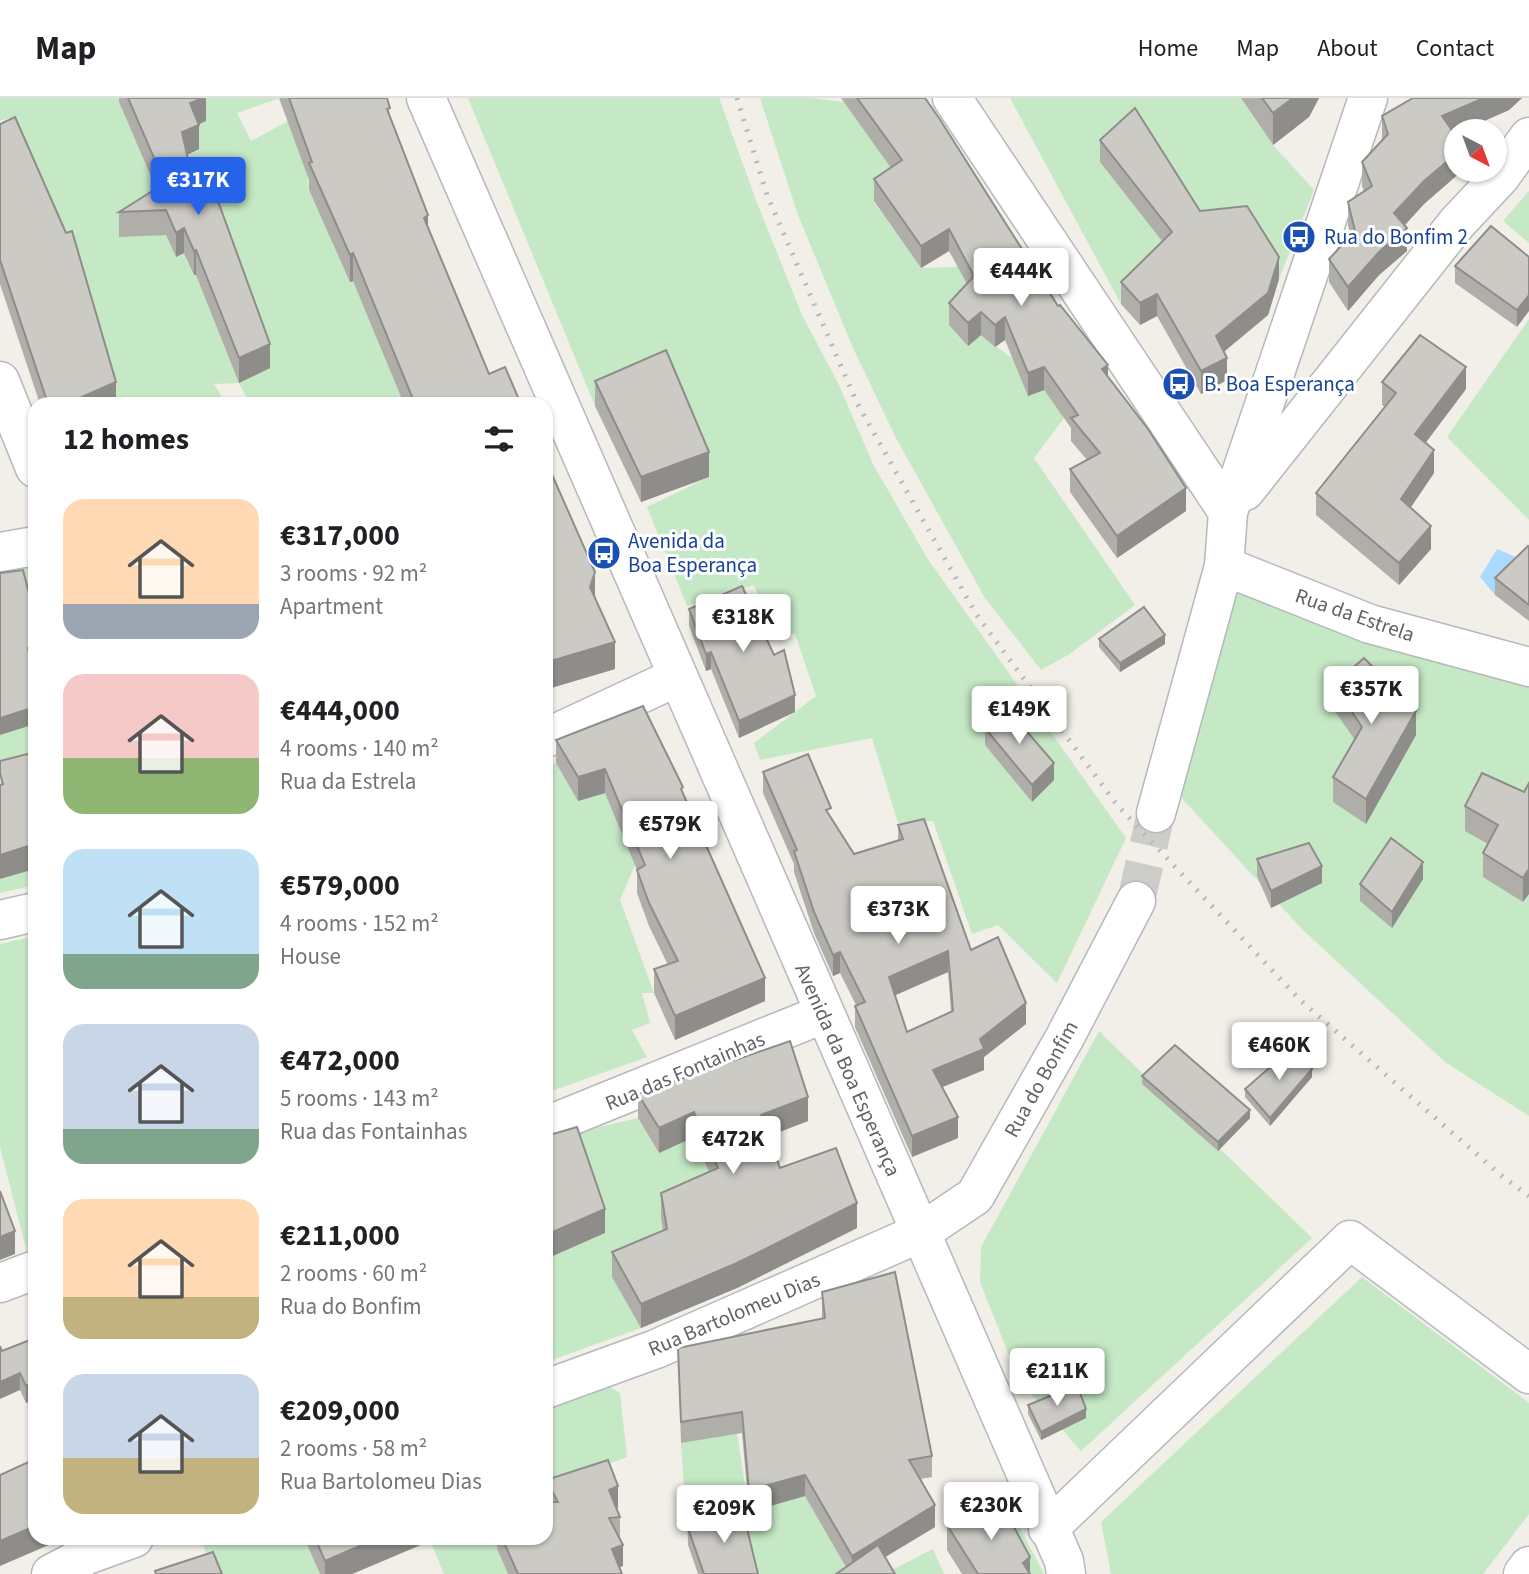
<!DOCTYPE html>
<meta charset="utf-8">
<style>
body{margin:0;font-family:"Source Sans 3",sans-serif;background:#f6f6f6;color:#202124;height:100vh;display:flex;flex-direction:column;font-size:26px;white-space:nowrap}
*{box-sizing:border-box;margin:0}
p{font-size:23px;color:#757577}
.icon{flex:none;width:38px;height:38px;fill:none;stroke:currentColor;stroke-width:2;stroke-linecap:round;stroke-linejoin:round}
.map{position:relative;flex:1;overflow:hidden}
.drawer{position:absolute;left:28px;top:299px;width:525px;height:1148px;display:flex;flex-direction:column;background:#fff;border-radius:21px;box-shadow:0 2px 5px #0004}
.drawer>*{flex:none}
.needle{width:46px;rotate:139deg}
.controls{position:absolute;left:1444px;top:21px;display:grid;gap:14px}
.controls a{display:grid;place-items:center;width:63px;height:63px;border-radius:50%;background:#fff;box-shadow:0 2px 5px #0004;font-size:35px}
.price{position:absolute;translate:-50% -60px;padding:0 16px;border-radius:7px;background:#fff;color:#222;font-size:23px;line-height:46px;filter:drop-shadow(0 2px 4px #0008)}
.price::after{content:'';position:absolute;left:50%;top:42px;width:21px;height:16px;margin-left:-10px;background:inherit;clip-path:polygon(0 0,100% 0,50% 100%)}
.price.active{background:#2563eb;color:#fff}
ul{padding:0;list-style:none}
li{display:flex;align-items:center;gap:21px;height:175px;padding:0 35px}
li span{display:grid;place-items:center;flex:none;width:196px;height:140px;border-radius:21px;color:#555}
li>.icon{margin-inline-start:auto}
span .icon{width:84px;height:84px;fill:#fffc;stroke-width:1}
li b{font-size:30px}
h2{display:flex;justify-content:space-between;align-items:center;height:84px;padding:0 35px;font-size:30px}
header{display:flex;align-items:center;gap:42px;box-sizing:border-box;height:98px;padding:0 35px;background:#fff;border-bottom:2px solid #e0e0e0}
header strong{font-size:33px}
nav{display:flex;gap:38px;margin-inline-start:auto;font-size:24px}
.map>svg:first-child{display:block}
.green{fill:#c5e8c5}
.water{fill:#aadaff}
.lines{fill:none;stroke-linecap:round;stroke-linejoin:round}
.minor-tunnel{stroke:#ccccc8;stroke-width:38;stroke-dasharray:38 19;stroke-linecap:butt}
.minor-casing{stroke:#b5b8bc;stroke-width:41}
.minor{stroke:#fff;stroke-width:38}
.rail{stroke:#b6b7b8;stroke-width:5;stroke-dasharray:2 9;stroke-linecap:butt}
.wall{fill:#afaea9;fill-rule:evenodd}
.shaded-wall{fill:#8f8d8a}
.building{fill:#cccac5;stroke:#8f8d8a;stroke-width:2;fill-rule:evenodd}
.labels{text-anchor:middle;dominant-baseline:central;stroke-width:6;stroke-linejoin:round;paint-order:stroke}
.transit-label{font-size:21px;fill:#164399;stroke:#fff;text-anchor:start}
.street-label{font-size:21px;fill:#5f6368;stroke:#fff}
</style>
<header>
<strong>Map</strong>
<nav><a>Home</a><a>Map</a><a>About</a><a>Contact</a></nav>
</header>
<div class="map">
<svg width="1529" height="1476" viewBox="0 0 1529 1476">
<rect width="100%" height="100%" fill="#f1efe8"/>
<g class="green">
<path d="M0,0H118L165,110L149,137H166L176,159L187,154L240,285L269,270L194,114L182,59L198,0H280L237,15L251,43L288,23L308,78L309,93L362,202L405,306H250L239,285L214,286L226,306H116L9,20L0,23Z"/>
<path d="M468,0H719L757,105L802,217L838,285L873,366L927,460L1126,740L1057,885L998,827L972,836L933,723L898,725L872,640L760,662L754,645L816,598L795,536H773L754,487L687,508L647,409L709,379L595,308Z"/>
<path d="M760,0H810L844,4L895,75L874,104L921,170L958,169L974,200L981,237L1013,261L1044,292L1064,320L1034,360L1135,507L1068,557L1041,572L985,500L896,340L853,250L798,117Z"/>
<path d="M1010,0H1241L1273,47L1314,92L1279,181L1157,171L1121,206Z"/>
<path d="M1529,93V145L1503,123Z"/>
<path d="M1529,221V422L1447,339Z"/>
<path d="M22,460L35,470V679L0,688V463Z"/>
<path d="M1224,468L1529,562V1018L1445,964L1302,831L1165,682Z"/>
<path d="M556,665L578,702L605,695L637,762L620,802L654,895H642L650,925L632,932L647,959L546,995V669Z"/>
<path d="M35,771V787L0,795V781Z"/>
<path d="M35,838V1149L27,1154L0,1049V846Z"/>
<path d="M1099,933L1312,1140L1081,1353L1019,1282L980,1184L981,1149Z"/>
<path d="M638,1020L659,1055L694,1039L711,1076L667,1156L641,1230L546,1264V1161L570,1036Z"/>
<path d="M1362,1179L1529,1305V1416L1483,1476H1111L1101,1424Z"/>
<path d="M610,1289L620,1295L627,1359L546,1389V1310Z"/>
<path d="M737,1335L749,1413L809,1397L850,1476H754L688,1447L681,1345Z"/>
<path d="M1008,1407L1044,1476H1026L994,1417Z"/>
<path d="M214,1440H304L320,1476H215L202,1445Z"/>
<path d="M429,1440H530L497,1451L508,1476H444Z"/>
<path d="M933,1451L944,1476H884Z"/>
</g>
<path class="water" d="M1497,451L1528,464L1495,497L1480,479Z"/>
<g class="lines">
<path class="minor-tunnel" d="M1136,803L1156,715"/>
<defs>
<g id="minor">
<path d="M426,0L1064,1463L1066,1476"/>
<path d="M952,0L1228,414"/>
<path d="M0,283L35,370"/>
<path d="M1245,393L1457,125L1500,79L1529,39"/>
<path d="M0,454L35,448"/>
<path d="M1224,468L1370,526L1529,569"/>
<path d="M546,640L677,579"/>
<path d="M1156,715L1224,468L1228,414L1368,0"/>
<path d="M0,822L35,814"/>
<path d="M546,1028L823,916"/>
<path d="M0,1185L35,1172"/>
<path d="M546,1291L656,1251L920,1135L975,1098L1065,939L1136,803"/>
<path d="M1048,1431L1350,1142L1529,1276"/>
<path d="M51,1476L87,1457L134,1440"/>
<path d="M1523,1476L1529,1468"/>
</g>
</defs>
<use href="#minor" class="minor-casing"/>
<use href="#minor" class="minor"/>
<path class="rail" d="M737,0L767,97L857,305L976,516L1117,707L1300,902L1503,1079L1529,1098"/>
</g>
<g class="wall">
<path d="M119,0H206V23L199,26V51L187,57L194,89L270,270L239,285L196,177H194L184,155L176,159L166,137L119,139V114L156,90L119,4Z"/>
<path d="M279,0H387L390,18L428,132L489,276L521,306H404L353,183L350,184L309,92V82Z"/>
<path d="M841,0H925L1058,208L1108,279L1186,413L1117,460L1070,394V371L1087,362L1071,343V330L1044,292L1028,298L1005,242L995,249L981,237L968,248L949,227V205L967,186L949,153L921,170L874,103V81L891,70Z"/>
<path d="M1241,0H1319L1309,19L1273,47Z"/>
<path d="M1413,0H1522L1509,12L1455,36L1463,72L1424,106L1405,127L1407,153L1379,177L1348,213L1329,184V161L1351,138L1348,127V104L1364,93L1362,88V64L1382,42V18Z"/>
<path d="M0,26L116,306H40L0,186Z"/>
<path d="M1100,42L1200,113L1279,181L1268,217L1224,254L1227,282L1201,296L1157,218L1140,227L1121,206V184L1162,143L1100,64Z"/>
<path d="M1529,159L1517,229L1455,185V168Z"/>
<path d="M595,283L709,379L641,404L595,308Z"/>
<path d="M1382,284L1466,291L1425,345L1434,375L1410,410L1431,451L1399,487L1316,417V395L1385,309L1382,307Z"/>
<path d="M546,363L595,500L615,571L551,590L548,574Z"/>
<path d="M1529,449V523L1495,497V480Z"/>
<path d="M689,511L795,614L739,640L711,571L706,573L689,528Z"/>
<path d="M1099,541L1165,546L1120,574L1099,549Z"/>
<path d="M1334,587L1416,637L1366,726L1333,704V679L1355,642L1334,612Z"/>
<path d="M985,630L1054,682L1032,704L985,647Z"/>
<path d="M556,642L683,695L765,903L675,942L654,895V871L668,867L649,828L637,795V772L605,695L578,703L556,665Z"/>
<path d="M763,674L831,719L854,756L898,742V727L971,852L1026,926L984,959V972L942,989L958,1040L912,1059L855,929V908L856,907L840,875L833,878L814,835L794,774V766L763,695ZM948,874L951,914L907,934L895,897Z"/>
<path d="M1524,694L1523,804L1483,779V755L1488,746L1465,733V708Z"/>
<path d="M1257,761L1322,785L1271,810L1257,778Z"/>
<path d="M1423,781L1392,830L1360,803V786Z"/>
<path d="M1142,978L1250,1020L1218,1053L1142,986Z"/>
<path d="M1312,979L1270,1028L1245,999V991Z"/>
<path d="M638,996L808,1023L769,1038L780,1070L857,1130L737,1190L641,1230L612,1179V1154L663,1133L661,1119V1095L709,1074L694,1039L659,1055L638,1020Z"/>
<path d="M822,1194L932,1358V1379L920,1381L935,1429L885,1459L846,1469L805,1398L749,1414L742,1335L681,1345L678,1250L822,1221Z"/>
<path d="M35,1240V1301L26,1305L2,1253Z"/>
<path d="M1028,1307L1086,1320L1041,1342L1028,1316Z"/>
<path d="M546,1382L618,1410H616L620,1419V1440L623,1468L619,1470L622,1476H508L497,1451V1440H546Z"/>
<path d="M947,1427L1030,1459V1476H962L947,1452Z"/>
<path d="M688,1430L758,1476H698L688,1447Z"/>
<path d="M304,1440H430V1443L352,1476H320Z"/>
</g>
<g class="shaded-wall">
<path d="M203,0H206V23L190,30V5Z"/>
<path d="M1293,0H1319L1309,19L1273,47V15Z"/>
<path d="M1484,0H1522L1509,12L1461,33H1456V35L1442,41V18Z"/>
<path d="M199,27V51L182,59V34Z"/>
<path d="M1456,56V72H1463L1424,106L1394,139V115L1424,83Z"/>
<path d="M428,117V144L424,120Z"/>
<path d="M184,130V155L176,159V135Z"/>
<path d="M1407,130V153L1379,177L1348,213V189L1379,154Z"/>
<path d="M949,131V153L921,170V148Z"/>
<path d="M196,152V177H194V153Z"/>
<path d="M353,155V183L350,184V157Z"/>
<path d="M1279,159V181L1268,217L1216,260V238Z"/>
<path d="M1157,196V218L1140,227V205Z"/>
<path d="M1529,197V213L1517,229V212Z"/>
<path d="M981,214V237L968,248V225Z"/>
<path d="M1005,219V242L995,249V227Z"/>
<path d="M270,246V270L239,285V260Z"/>
<path d="M1227,260V282L1201,296V273Z"/>
<path d="M1108,267V289L1102,271Z"/>
<path d="M1044,269V292L1028,298V275Z"/>
<path d="M1466,269V291L1415,359V336Z"/>
<path d="M116,284V306H66Z"/>
<path d="M1434,352V375L1401,424V401Z"/>
<path d="M709,354V379L641,404V379Z"/>
<path d="M1186,390V413L1117,460V438Z"/>
<path d="M1431,428V451L1399,487V465Z"/>
<path d="M595,474V501L590,489Z"/>
<path d="M1165,537V546L1120,574V565Z"/>
<path d="M615,544V571L551,590V563Z"/>
<path d="M548,547V574L546,575V548Z"/>
<path d="M35,548V565L28,566V550Z"/>
<path d="M711,554V571L706,573V556Z"/>
<path d="M795,597V614L739,640V623Z"/>
<path d="M35,609V626L0,637V620Z"/>
<path d="M1416,613V637L1366,726V701Z"/>
<path d="M1054,665V682L1032,704V687Z"/>
<path d="M605,671V695L578,703V679Z"/>
<path d="M35,746V771L0,781V757Z"/>
<path d="M1423,764V781L1392,830V814Z"/>
<path d="M1322,768V785L1271,810V793Z"/>
<path d="M1529,771V796L1523,804V780Z"/>
<path d="M948,853V874L889,900V879Z"/>
<path d="M840,854V875L833,878V857Z"/>
<path d="M765,880V903L675,942V918Z"/>
<path d="M1026,905V926L984,959V972L933,993V972L980,941Z"/>
<path d="M1312,971V979L1270,1028V1020Z"/>
<path d="M808,999V1023L761,1041V1017Z"/>
<path d="M1250,1012V1020L1218,1053V1044Z"/>
<path d="M694,1014V1039L659,1055V1030Z"/>
<path d="M958,1019V1040L912,1059V1038Z"/>
<path d="M857,1105V1130L737,1190L641,1230V1206Z"/>
<path d="M605,1111V1135L546,1161V1137Z"/>
<path d="M15,1133V1156L0,1162V1139Z"/>
<path d="M20,1275V1292L0,1301V1284Z"/>
<path d="M35,1284V1301L26,1305V1288Z"/>
<path d="M1086,1311V1320L1041,1342V1334Z"/>
<path d="M805,1377V1398L749,1414V1392Z"/>
<path d="M618,1388V1410L609,1414V1392Z"/>
<path d="M935,1407V1429L857,1476H852V1458Z"/>
<path d="M35,1428V1440H65L0,1468V1443Z"/>
<path d="M378,1440H430V1443L352,1476H325V1463Z"/>
<path d="M623,1447V1468L612,1472V1451Z"/>
<path d="M1030,1459V1476L1023,1465Z"/>
</g>
<g class="building">
<path d="M128,0H203L190,5L199,27L182,34L194,89L211,84L270,246L239,260L196,152L194,153L184,130L176,135L166,112L119,114L165,85Z"/>
<path d="M289,0H387L390,10L387,11L428,117L424,120L489,276L505,269L521,306H415L353,155L350,157L309,65L312,64Z"/>
<path d="M857,0H925L939,20L1058,208L1060,207L1108,267L1102,271L1148,331L1186,390L1117,438L1070,371L1100,355L1071,320L1078,317L1044,269L1028,275L1005,219L995,227L981,214L968,225L949,205L974,178L949,131L921,148L874,81L902,62Z"/>
<path d="M1262,0H1293L1273,15Z"/>
<path d="M1413,0H1484L1442,18L1456,38V56L1424,83L1394,115L1407,130L1379,154L1348,189L1329,161L1355,133L1348,104L1372,88L1362,64L1388,36L1382,18Z"/>
<path d="M1135,10L1200,113L1247,108L1279,159L1268,195L1216,238L1227,260L1201,273L1157,196L1140,205L1121,184L1172,134L1100,42Z"/>
<path d="M15,19L66,135L72,133L116,284L66,306H48L0,162V26Z"/>
<path d="M1491,128L1529,159V197L1517,212L1455,168Z"/>
<path d="M1420,237L1466,269L1415,336L1434,352L1401,401L1431,428L1399,465L1316,395L1396,295L1382,284Z"/>
<path d="M666,252L709,354L641,379L595,283Z"/>
<path d="M546,363L595,474L590,489L615,544L551,563L548,547L546,548Z"/>
<path d="M1528,448L1529,449V507L1495,480Z"/>
<path d="M23,472L35,518V548L28,550L35,585V609L0,620V475Z"/>
<path d="M742,488L774,557L784,552L795,597L739,623L711,554L706,556L689,511Z"/>
<path d="M1144,509L1165,537L1120,565L1099,541Z"/>
<path d="M1364,560L1416,613L1366,701L1333,679L1362,629L1334,587Z"/>
<path d="M643,608L683,689L681,691L765,880L675,918L654,871L678,863L649,805L637,772L645,767L605,671L578,679L556,642Z"/>
<path d="M1006,609L1054,665L1032,687L985,630Z"/>
<path d="M35,654V746L0,757V687L3,686L0,675V663Z"/>
<path d="M808,656L831,710L826,712L854,756L903,741L898,727L924,721L971,852L998,839L1026,905L980,941L984,951L933,972L958,1019L912,1038L855,908L865,904L840,854L833,857L814,814L794,753L797,752L763,674ZM948,853L953,913L907,934L889,879Z"/>
<path d="M1482,675L1524,694L1529,685V771L1523,780L1483,755L1498,727L1465,708Z"/>
<path d="M1391,740L1423,764L1392,814L1360,786Z"/>
<path d="M1309,745L1322,768L1271,793L1257,761Z"/>
<path d="M790,943L808,999L761,1017L780,1070L836,1050L857,1105L737,1165L641,1206L612,1154L667,1131L661,1095L718,1070L694,1014L659,1030L638,996Z"/>
<path d="M1175,947L1250,1012L1218,1044L1142,978Z"/>
<path d="M1291,951L1312,971L1270,1020L1245,991Z"/>
<path d="M577,1029L605,1111L546,1137V1038Z"/>
<path d="M0,1093L15,1133L0,1139Z"/>
<path d="M895,1174L932,1358L909,1362L935,1407L852,1458L805,1377L749,1392L742,1314L681,1324L678,1250L825,1220L822,1194Z"/>
<path d="M35,1240V1284L26,1288L20,1275L0,1284V1248L2,1253Z"/>
<path d="M1077,1287L1086,1311L1041,1334L1028,1307Z"/>
<path d="M35,1361V1428L0,1443V1377Z"/>
<path d="M608,1362L618,1388L609,1392L620,1419L609,1420L623,1447L612,1451L622,1476H518L502,1440H546V1413L549,1412L546,1404H558L546,1382Z"/>
<path d="M1000,1403L1030,1459L1023,1465L1030,1476H978L947,1427Z"/>
<path d="M742,1410L758,1476H704L688,1430Z"/>
<path d="M315,1440H378L325,1463Z"/>
<path d="M878,1447L895,1476H836Z"/>
<path d="M213,1454L222,1476H156L155,1473Z"/>
</g>
<defs>
<symbol id="bus-disc" viewBox="-11 -11 22 22"><circle r="9.5" fill="#1a4fb4" stroke="#fff"/><path d="M-5-6H5V4H4V6H2V4H-2V6H-4V4H-5ZM-3.5-4V0h7V-4ZM-3.5 1.2v1.5H-2V1.2ZM2 1.2v1.5H3.5V1.2Z" fill="#fff"/></symbol>
</defs>
<g fill-rule="evenodd">
<use href="#bus-disc" x="1280" y="120" width="38" height="38"/>
<use href="#bus-disc" x="1160" y="267" width="38" height="38"/>
<use href="#bus-disc" x="585" y="436" width="38" height="38"/>
</g>
<g class="labels">
<g class="transit-label">
<text x="1324" y="139">Rua do Bonfim 2</text>
<text x="1204" y="286">B. Boa Esperança</text>
<text x="628" y="443">Avenida da<tspan x="628" dy="24">Boa Esperança</tspan></text>
</g>
<g class="street-label">
<text transform="translate(1355 517) rotate(19)">Rua da Estrela</text>
<text transform="translate(848 972) rotate(66)">Avenida da Boa Esperança</text>
<text transform="translate(685 973) rotate(-23)">Rua das Fontainhas</text>
<text transform="translate(1041 981) rotate(-61)">Rua do Bonfim</text>
<text transform="translate(734 1216) rotate(-23)">Rua Bartolomeu Dias</text>
</g>
</g>
</svg>
<div class="controls">
<a><svg class="needle" viewBox="-14 -14 28 28"><path d="M0-13l5 13h-10z" fill="#e53935"/><path d="M0 13l5-13h-10z" fill="#757577"/></svg></a>
</div>
<b class="price active" style="left:198px;top:119px">€317K</b>
<b class="price" style="left:1021px;top:210px">€444K</b>
<b class="price" style="left:743px;top:556px">€318K</b>
<b class="price" style="left:1371px;top:628px">€357K</b>
<b class="price" style="left:1019px;top:648px">€149K</b>
<b class="price" style="left:670px;top:763px">€579K</b>
<b class="price" style="left:898px;top:848px">€373K</b>
<b class="price" style="left:1279px;top:984px">€460K</b>
<b class="price" style="left:733px;top:1078px">€472K</b>
<b class="price" style="left:1057px;top:1310px">€211K</b>
<b class="price" style="left:991px;top:1444px">€230K</b>
<b class="price" style="left:724px;top:1447px">€209K</b>
<section class="drawer">
<h2>12 homes<svg class="icon" aria-label="filters" viewBox="0 0 24 24"><path d="M4 7h16M4 17h16"/><circle cx="9" cy="7" r="2"/><circle cx="15" cy="17" r="2"/></svg></h2>
<ul>
<li><span style="background:linear-gradient(#ffd9b3 75%,#9aa5b1 0)"><svg class="icon" aria-label="home" viewBox="0 0 24 24"><path d="M3 11l9-7 9 7M6 9v11h12V9"/></svg></span><div><b>€317,000</b><p>3 rooms · 92 m²</p><p>Apartment</p></div></li>
<li><span style="background:linear-gradient(#f6c9c9 60%,#8fb573 0)"><svg class="icon" aria-label="home" viewBox="0 0 24 24"><path d="M3 11l9-7 9 7M6 9v11h12V9"/></svg></span><div><b>€444,000</b><p>4 rooms · 140 m²</p><p>Rua da Estrela</p></div></li>
<li><span style="background:linear-gradient(#bfe0f5 75%,#7fa58c 0)"><svg class="icon" aria-label="home" viewBox="0 0 24 24"><path d="M3 11l9-7 9 7M6 9v11h12V9"/></svg></span><div><b>€579,000</b><p>4 rooms · 152 m²</p><p>House</p></div></li>
<li><span style="background:linear-gradient(#c9d6e8 75%,#7fa58c 0)"><svg class="icon" aria-label="home" viewBox="0 0 24 24"><path d="M3 11l9-7 9 7M6 9v11h12V9"/></svg></span><div><b>€472,000</b><p>5 rooms · 143 m²</p><p>Rua das Fontainhas</p></div></li>
<li><span style="background:linear-gradient(#ffd9b3 70%,#c2b280 0)"><svg class="icon" aria-label="home" viewBox="0 0 24 24"><path d="M3 11l9-7 9 7M6 9v11h12V9"/></svg></span><div><b>€211,000</b><p>2 rooms · 60 m²</p><p>Rua do Bonfim</p></div></li>
<li><span style="background:linear-gradient(#c9d6e8 60%,#c2b280 0)"><svg class="icon" aria-label="home" viewBox="0 0 24 24"><path d="M3 11l9-7 9 7M6 9v11h12V9"/></svg></span><div><b>€209,000</b><p>2 rooms · 58 m²</p><p>Rua Bartolomeu Dias</p></div></li>
</ul>
</section>
</div>
